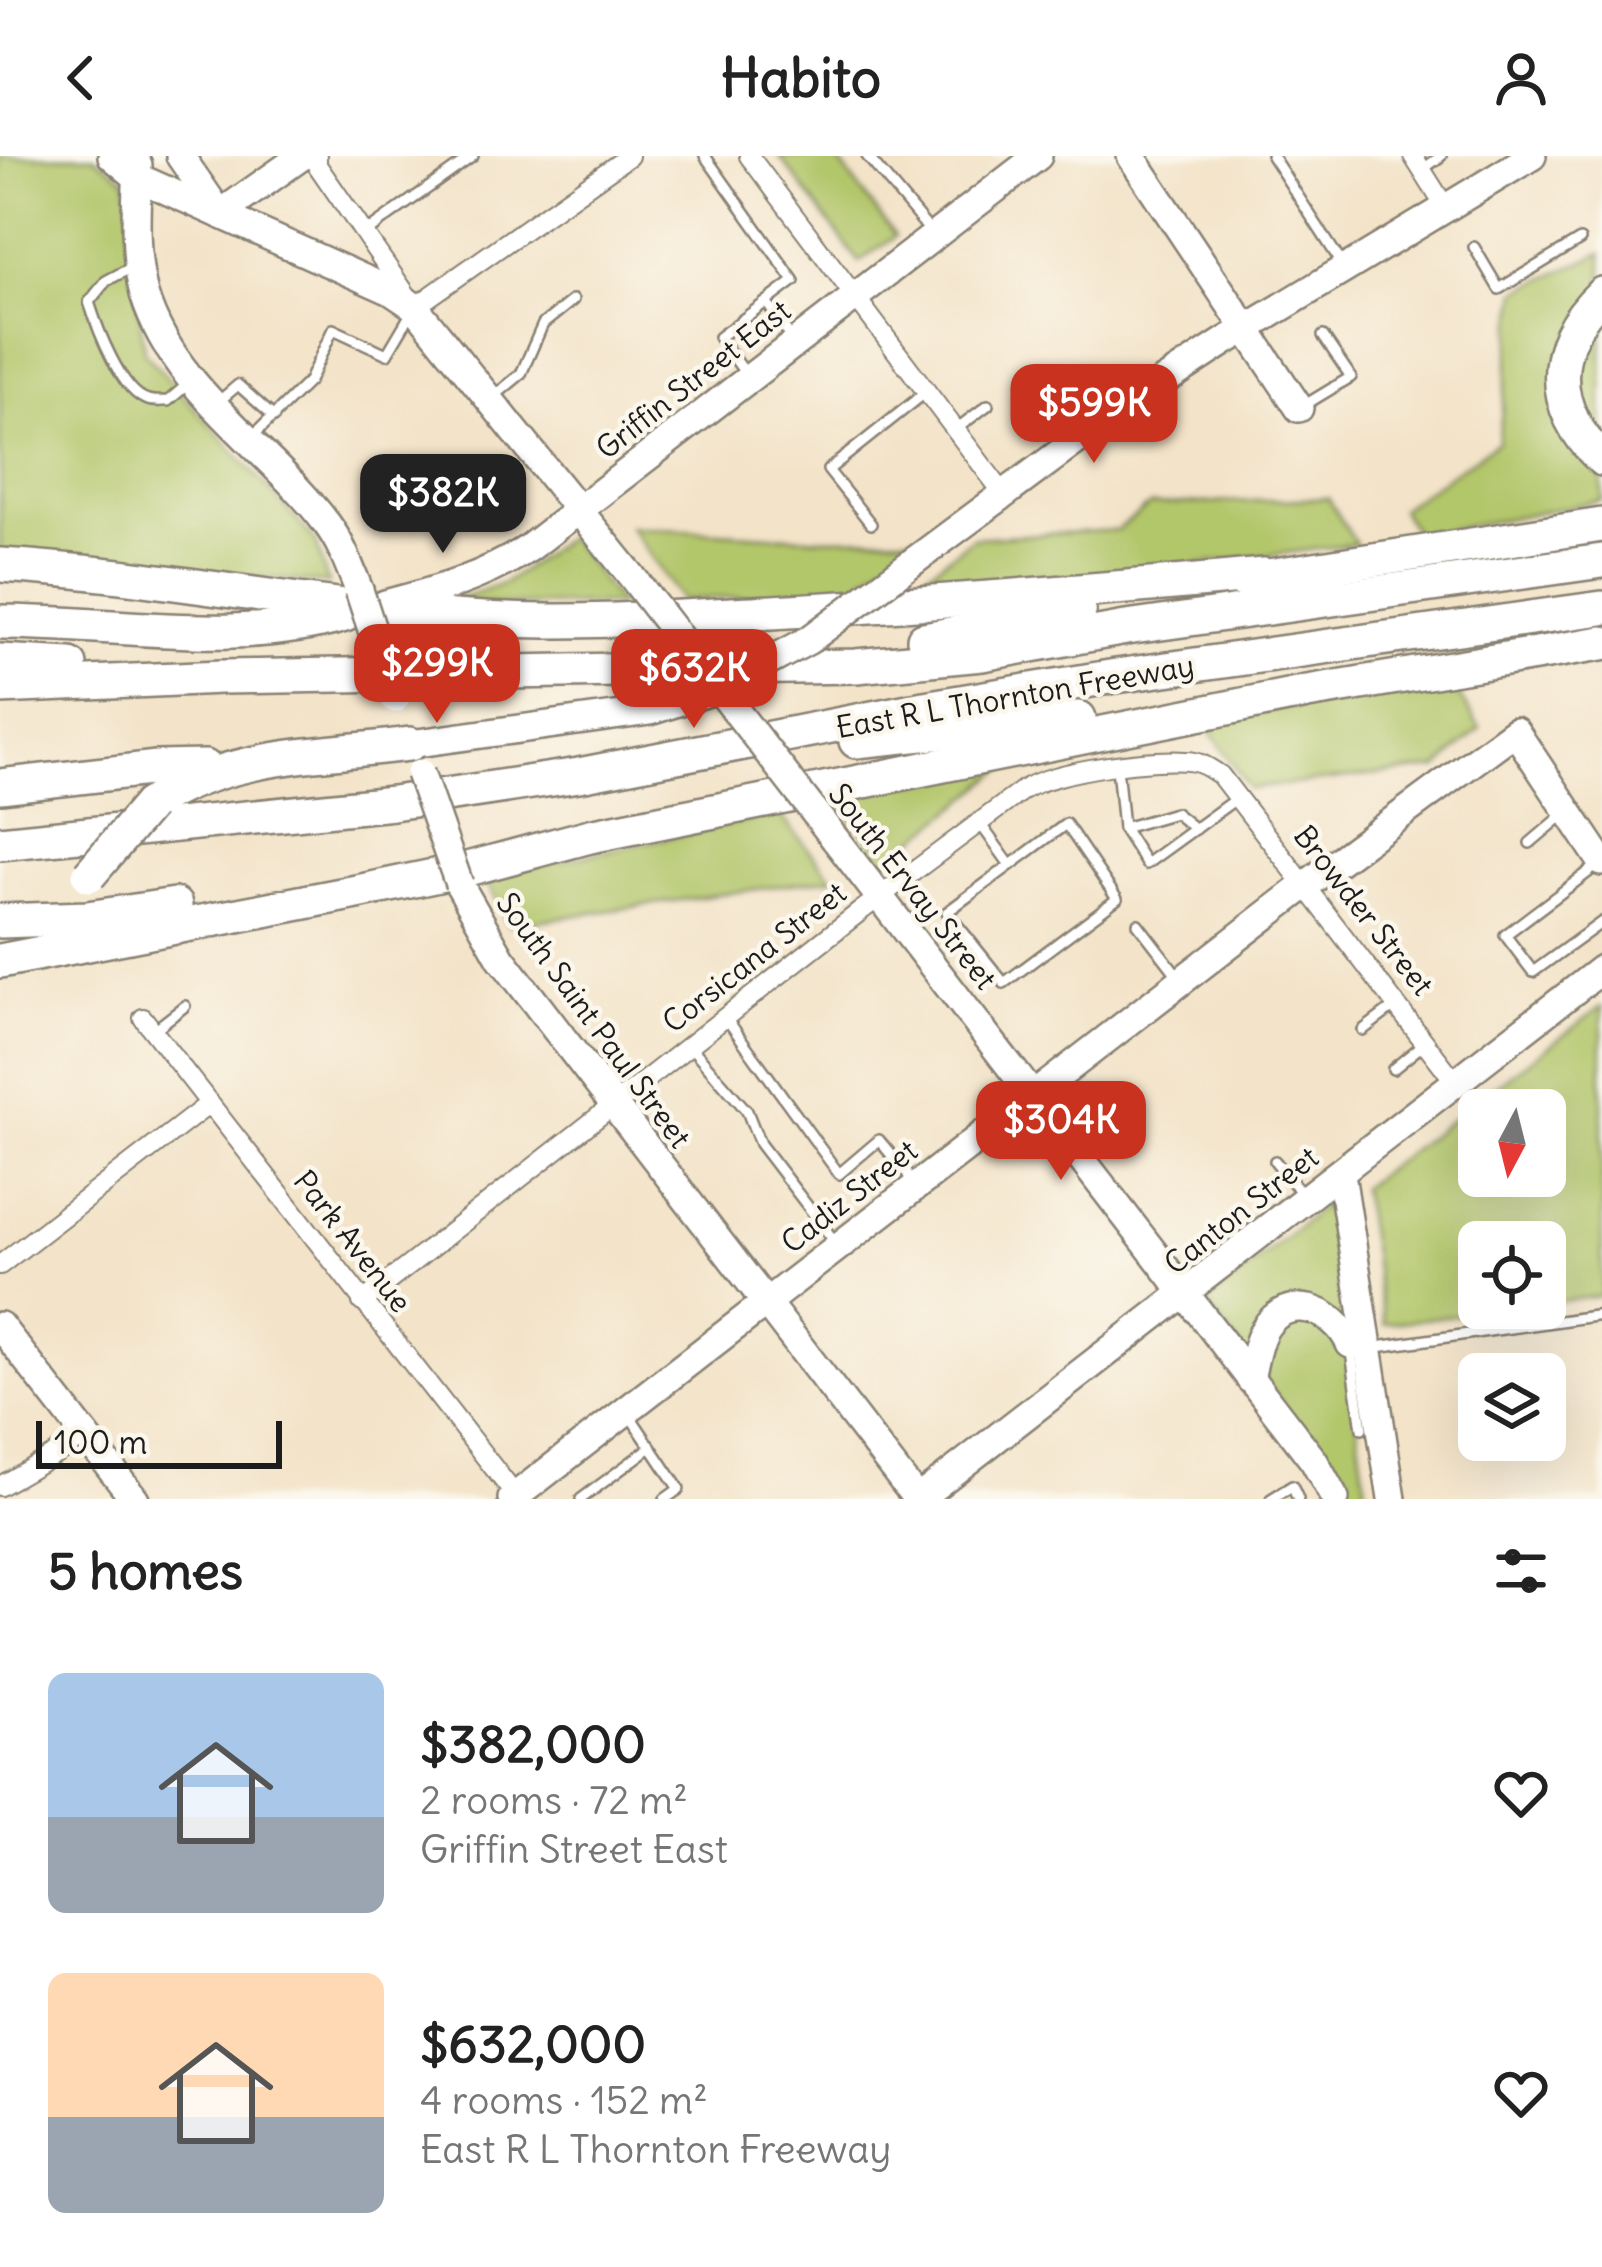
<!DOCTYPE html>
<meta charset="utf-8">
<style>
body{margin:0;font-family:Delius,sans-serif;background:#f2f2f2;color:#222;height:100vh;display:flex;flex-direction:column;font-size:45px;white-space:nowrap}
*{box-sizing:border-box;margin:0}
p{font-size:39px;color:#767676}
.icon{flex:none;width:66px;height:66px;fill:none;stroke:currentColor;stroke-width:2;stroke-linecap:round;stroke-linejoin:round}
.map{position:relative;height:1343px;overflow:hidden}
.details{display:flex;flex-direction:column;background:#fff;flex:1}
.details>*{flex:none}
.needle{width:78px;rotate:187deg}
.controls{position:absolute;left:1458px;top:933px;display:grid;gap:24px}
.controls a{display:grid;place-items:center;width:108px;height:108px;border-radius:18px;background:#fff;box-shadow:0 12px 48px #0002;font-size:60px}
.scale{position:absolute;left:36px;bottom:30px;width:246px;box-sizing:border-box;padding-left:12px;border:6px solid #1c1c1c;border-top:0;font-size:33px;line-height:42px;white-space:nowrap;color:#1c1c1c;-webkit-text-stroke:9px #fbf7ec;paint-order:stroke}
.price{position:absolute;translate:-50% -102px;padding:0 27px;border-radius:24px;background:#c8321e;color:#fff;font-size:39px;line-height:78px;filter:drop-shadow(0 3px 6px #0008)}
.price::after{content:'';position:absolute;left:50%;top:72px;width:36px;height:27px;margin-left:-18px;background:inherit;clip-path:polygon(0 0,100% 0,50% 100%)}
.price.on{background:#222;color:#fff}
ul{padding:0;list-style:none}
li{display:flex;align-items:center;gap:36px;height:300px;padding:0 48px}
li span{display:grid;place-items:center;flex:none;width:336px;height:240px;border-radius:18px;color:#555}
li>.icon{margin-inline-start:auto}
span .icon{width:144px;height:144px;fill:#fffc;stroke-width:1}
li b{font-size:51px}
h2{display:flex;justify-content:space-between;align-items:center;height:144px;padding:0 48px;font-size:51px}
header{display:flex;justify-content:space-between;align-items:center;height:156px;padding:0 48px;background:#fff;font-size:54px;font-weight:800}
.map>svg:first-child{display:block}
.green{fill:#b2c66a;stroke:#677143;stroke-width:3;fill-rule:evenodd}
.lines{fill:none;stroke-linecap:round;stroke-linejoin:round}
.lane-casing{stroke:#888072;stroke-width:14}
.street-casing{stroke:#888072;stroke-width:22}
.secondary-casing{stroke:#888072;stroke-width:32}
.highway-casing{stroke:#888072;stroke-width:38}
.lane{stroke:#fff;stroke-width:9}
.street{stroke:#fff;stroke-width:18}
.secondary{stroke:#fff;stroke-width:27}
.highway{stroke:#fff;stroke-width:33}
.secondary-bridge-casing{stroke:#888072;stroke-width:32;stroke-linecap:butt}
.highway-bridge-casing{stroke:#888072;stroke-width:38;stroke-linecap:butt}
.secondary-bridge{stroke:#fff;stroke-width:27}
.highway-bridge{stroke:#fff;stroke-width:33}
.labels{text-anchor:middle;dominant-baseline:central;stroke-width:9;stroke-linejoin:round;paint-order:stroke}
.street-label{font-size:30px;fill:#1c1c1c;stroke:#fbf7ec}
</style>
<header><svg class="icon" aria-label="back" viewBox="0 0 24 24"><path d="M15 5l-7 7 7 7"/></svg>Habito<svg class="icon" aria-label="person" viewBox="0 0 24 24"><circle cx="12" cy="8" r="4"/><path d="M4 21q1-7 8-7t8 7"/></svg></header>
<div class="map">
<svg width="1602" height="1343" viewBox="0 0 1602 1343">
<rect width="100%" height="100%" fill="#fbf7ec"/>
<filter id="ink" filterUnits="userSpaceOnUse"><feTurbulence type="fractalNoise" baseFrequency=".00833" numOctaves="2"/><feDisplacementMap in="SourceGraphic" scale="24" xChannelSelector="R" yChannelSelector="G"/><feConvolveMatrix kernelMatrix="1 2 1 2 8 2 1 2 1" color-interpolation-filters="sRGB"/></filter>
<filter id="wash" filterUnits="userSpaceOnUse"><feTurbulence type="fractalNoise" baseFrequency=".004" numOctaves="4" result="noise"/><feDisplacementMap in="SourceGraphic" scale="48" xChannelSelector="R" yChannelSelector="G"/><feGaussianBlur stdDeviation="2.7" result="paint"/><feColorMatrix in="noise" values="0 0 0 0 0 0 0 0 0 0 0 0 0 0 0 0 0 1.4 0 .05"/><feComposite in="paint" operator="in"/></filter>
<g filter="url(#wash)">
<rect width="100%" height="100%" fill="#f3e3c8"/>
<g class="green">
<path d="M0,0H94L126,23L144,196L316,385L328,428L0,396Z"/>
<path d="M779,0H835L895,80L859,106Z"/>
<path d="M1602,97V344L1418,380L1400,353L1498,286L1518,135Z"/>
<path d="M1328,342L1356,388L1109,420L905,434L973,382L1117,374L1150,349Z"/>
<path d="M630,371L817,382L919,381L844,437L682,444Z"/>
<path d="M568,381L620,448L495,449L455,444L505,427Z"/>
<path d="M1452,529L1480,572L1438,612L1249,633L1202,562Z"/>
<path d="M1011,607L886,707L834,642Z"/>
<path d="M779,658L833,722L509,769L484,721Z"/>
<path d="M1602,850V1140L1545,1147V1086H1479V1152H1510L1384,1168L1361,1032ZM1479,954H1545V1020H1479Z"/>
<path d="M1328,1046L1367,1343H1351L1207,1147Z"/>
</g>
</g>
<g filter="url(#ink)">
<g class="lines">
<defs>
<g id="lane">
<path d="M705,0L794,125L766,146"/>
<path d="M867,0L930,75"/>
<path d="M1272,0L1344,111"/>
<path d="M1422,14L1441,0"/>
<path d="M365,77L473,0"/>
<path d="M1474,91L1499,133L1580,84"/>
<path d="M134,110L106,125L89,146C97,171 121,237 148,244C154,246 161,245 168,245L188,228"/>
<path d="M746,218L719,181L766,146L793,184"/>
<path d="M492,242L521,218L543,168L573,144"/>
<path d="M218,246L238,229L274,261"/>
<path d="M1303,250L1351,221L1323,180"/>
<path d="M955,274L988,249"/>
<path d="M253,280L309,225L333,173L387,198L413,154"/>
<path d="M871,368L828,314L926,236"/>
<path d="M1117,611L1123,672L1146,708L1237,642"/>
<path d="M979,666L1010,709"/>
<path d="M1066,668L1117,743L1004,827L947,756Z"/>
<path d="M1123,672L1175,657L1195,673"/>
<path d="M1530,687L1563,659"/>
<path d="M1598,709L1505,779L1533,816L1602,766"/>
<path d="M1138,768L1178,820"/>
<path d="M726,862L839,1018L879,984L913,1025"/>
<path d="M1363,874L1396,849"/>
<path d="M153,875L185,850"/>
<path d="M690,890L747,955L760,988L835,1086"/>
<path d="M1393,913L1425,887"/>
<path d="M1275,1005L1304,1040"/>
<path d="M1350,1189L1362,1273"/>
<path d="M1370,1192L1602,1159"/>
<path d="M630,1260L679,1333L665,1343"/>
<path d="M581,1343L651,1291"/>
<path d="M1271,1343L1292,1330L1298,1343"/>
</g>
<g id="street">
<path d="M317,0V9L415,151L629,0"/>
<path d="M749,0L1003,337"/>
<path d="M1413,0L1447,54"/>
<path d="M143,862L518,1343"/>
<path d="M0,1109L209,948"/>
<path d="M362,1146L862,754L1023,634C1054,614 1158,600 1195,606C1205,608 1212,614 1220,619L1456,927"/>
<path d="M0,1330L86,1280"/>
</g>
<g id="secondary">
<path d="M112,0L137,21L391,135L415,151L630,418"/>
<path d="M180,0L220,58"/>
<path d="M1131,0L1299,252"/>
<path d="M138,9C136,50 133,98 144,138C173,235 269,291 327,368C342,388 350,412 359,434"/>
<path d="M220,58L302,0"/>
<path d="M914,405L1103,265L1224,186L1532,0"/>
<path d="M385,448C436,435 484,421 529,392L1038,0"/>
<path d="M410,588L650,555L718,533"/>
<path d="M835,683L1314,1305L1335,1343"/>
<path d="M459,728L501,802L917,1343"/>
<path d="M1341,1018L1392,1343"/>
<path d="M0,1170L135,1343"/>
<path d="M1250,1223C1254,1207 1256,1188 1264,1174C1287,1135 1335,1153 1350,1188"/>
<path d="M512,1343L1303,731L1515,575L1602,706"/>
<path d="M918,1343L1602,813"/>
</g>
<g id="highway">
<path d="M1602,138C1548,189 1548,252 1602,303"/>
<path d="M0,409C170,419 337,458 508,464C596,468 685,460 772,456C937,447 1100,434 1264,419"/>
<path d="M1242,424L1602,369"/>
<path d="M0,466C112,466 235,491 345,459"/>
<path d="M924,483L1079,455"/>
<path d="M0,505L70,509"/>
<path d="M0,531L221,521L856,510L982,498L1126,472L1602,405"/>
<path d="M856,585L1079,562"/>
<path d="M0,630L157,612L205,611"/>
<path d="M149,649C223,598 323,599 410,588"/>
<path d="M0,687L393,647L579,619L924,552L1116,520L1602,452"/>
<path d="M0,765L87,762L175,749"/>
<path d="M0,805L357,736L467,713L590,680L1307,536L1602,487"/>
</g>
</defs>
<use href="#lane" class="lane-casing"/>
<use href="#street" class="street-casing"/>
<use href="#secondary" class="secondary-casing"/>
<use href="#highway" class="highway-casing"/>
<use href="#lane" class="lane"/>
<use href="#street" class="street"/>
<use href="#secondary" class="secondary"/>
<use href="#highway" class="highway"/>
<defs>
<g id="secondary-bridge">
<path d="M630,418L835,683"/>
<path d="M359,434L395,543"/>
<path d="M718,533L809,484L914,405"/>
<path d="M420,617L459,728"/>
</g>
<path id="highway-bridge" d="M89,719L149,649"/>
</defs>
<use href="#secondary-bridge" class="secondary-bridge-casing"/>
<use href="#highway-bridge" class="highway-bridge-casing"/>
<use href="#secondary-bridge" class="secondary-bridge"/>
<use href="#highway-bridge" class="highway-bridge"/>
</g>
</g>
<g class="labels">
<g class="street-label">
<text transform="translate(693 223) rotate(-38)">Griffin Street East</text>
<text transform="translate(1015 540) rotate(-10)">East R L Thornton Freeway</text>
<text transform="translate(913 730) rotate(52)">South Ervay Street</text>
<text transform="translate(1364 754) rotate(52)">Browder Street</text>
<text transform="translate(754 801) rotate(-38)">Corsicana Street</text>
<text transform="translate(594 864) rotate(54)">South Saint Paul Street</text>
<text transform="translate(849 1040) rotate(-38)">Cadiz Street</text>
<text transform="translate(1241 1054) rotate(-38)">Canton Street</text>
<text transform="translate(353 1085) rotate(52)">Park Avenue</text>
</g>
</g>
</svg>
<div class="controls">
<a><svg class="needle" viewBox="-14 -14 28 28"><path d="M0-13l5 13h-10z" fill="#e53935"/><path d="M0 13l5-13h-10z" fill="#767676"/></svg></a>
<a><svg class="icon" aria-label="locate" viewBox="0 0 24 24"><circle cx="12" cy="12" r="6"/><path d="M12 2v4M12 18v4M2 12h4M18 12h4"/></svg></a>
<a><svg class="icon" aria-label="layers" viewBox="0 0 24 24"><path d="M12 4l9 5-9 5-9-5zM3 14l9 5 9-5"/></svg></a>
</div>
<div class="scale">100 m</div>
<b class="price" style="left:1094px;top:310px">$599K</b>
<b class="price on" style="left:443px;top:400px">$382K</b>
<b class="price" style="left:437px;top:570px">$299K</b>
<b class="price" style="left:694px;top:575px">$632K</b>
<b class="price" style="left:1061px;top:1027px">$304K</b>
</div>
<section class="details">
<h2>5 homes<svg class="icon" aria-label="filters" viewBox="0 0 24 24"><path d="M4 7h16M4 17h16"/><circle cx="9" cy="7" r="2"/><circle cx="15" cy="17" r="2"/></svg></h2>
<ul>
<li><span style="background:linear-gradient(#a9c7e8 60%,#9aa5b1 0)"><svg class="icon" aria-label="home" viewBox="0 0 24 24"><path d="M3 11l9-7 9 7M6 9v11h12V9"/></svg></span><div><b>$382,000</b><p>2 rooms · 72 m²</p><p>Griffin Street East</p></div><svg class="icon" aria-label="heart" viewBox="0 0 24 24"><path d="M12 20l-8-8c-3-5 5-10 8-4 3-6 11-1 8 4z"/></svg></li>
<li><span style="background:linear-gradient(#ffd9b3 60%,#9aa5b1 0)"><svg class="icon" aria-label="home" viewBox="0 0 24 24"><path d="M3 11l9-7 9 7M6 9v11h12V9"/></svg></span><div><b>$632,000</b><p>4 rooms · 152 m²</p><p>East R L Thornton Freeway</p></div><svg class="icon" aria-label="heart" viewBox="0 0 24 24"><path d="M12 20l-8-8c-3-5 5-10 8-4 3-6 11-1 8 4z"/></svg></li>
</ul>
</section>
